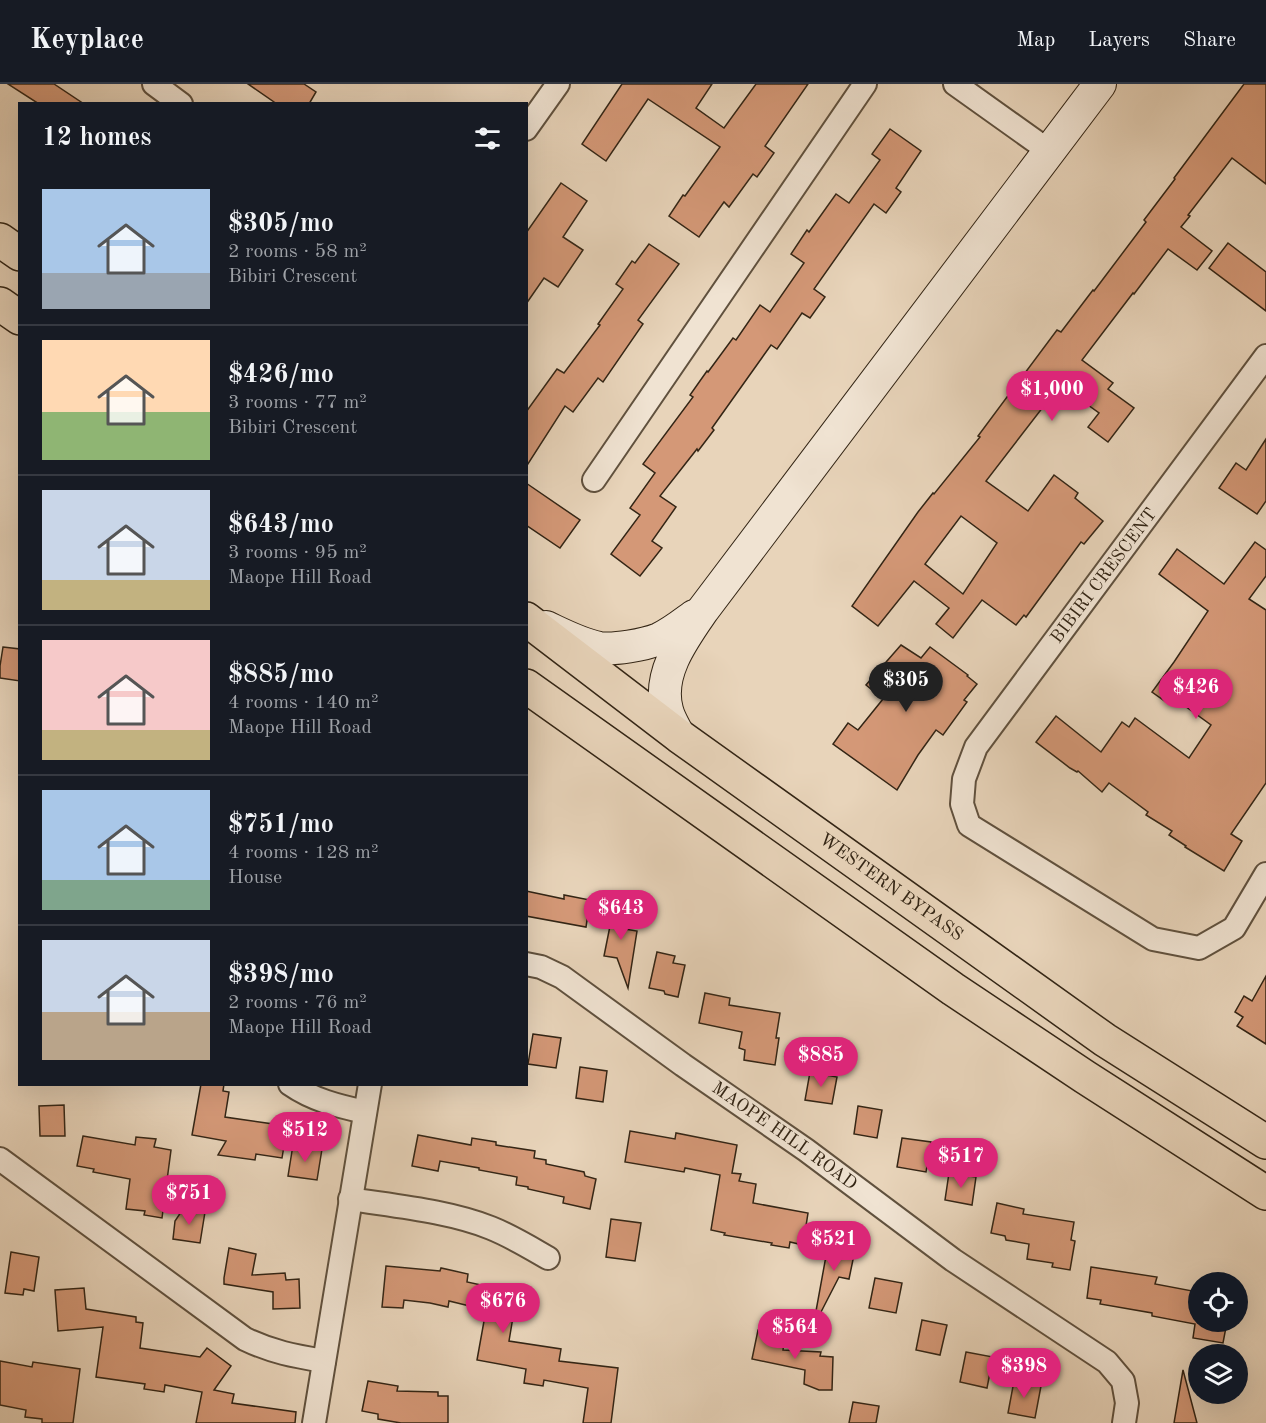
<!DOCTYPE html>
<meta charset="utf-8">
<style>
body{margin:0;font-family:"Old Standard TT",serif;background:#20242c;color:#f1f3f6;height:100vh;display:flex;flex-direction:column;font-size:22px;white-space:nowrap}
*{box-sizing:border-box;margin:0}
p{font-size:20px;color:#9ea1a6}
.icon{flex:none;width:33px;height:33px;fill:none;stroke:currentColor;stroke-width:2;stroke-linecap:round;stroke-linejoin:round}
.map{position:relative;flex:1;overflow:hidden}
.details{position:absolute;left:18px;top:18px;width:510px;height:984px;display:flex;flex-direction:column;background:#171b24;border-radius:0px;box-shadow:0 6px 24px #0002}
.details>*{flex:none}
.fabs{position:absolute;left:1188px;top:1188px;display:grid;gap:12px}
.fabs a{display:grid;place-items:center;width:60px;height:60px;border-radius:50%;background:#171b24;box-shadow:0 6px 24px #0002;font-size:30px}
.price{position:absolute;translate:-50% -51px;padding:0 14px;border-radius:21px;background:#db2777;color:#fff;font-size:20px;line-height:39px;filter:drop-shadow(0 2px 3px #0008)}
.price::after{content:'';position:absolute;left:50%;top:36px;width:18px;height:14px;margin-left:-9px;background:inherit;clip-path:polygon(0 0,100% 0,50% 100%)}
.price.active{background:#222;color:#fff}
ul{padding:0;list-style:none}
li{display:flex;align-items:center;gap:18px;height:150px;padding:0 24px}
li+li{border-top:2px solid #363941}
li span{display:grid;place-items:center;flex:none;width:168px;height:120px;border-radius:0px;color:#555}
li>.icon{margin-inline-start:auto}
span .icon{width:72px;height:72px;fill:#fffc;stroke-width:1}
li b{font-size:26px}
h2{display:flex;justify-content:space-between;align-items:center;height:72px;padding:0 24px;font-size:26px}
header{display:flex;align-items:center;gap:36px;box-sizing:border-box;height:84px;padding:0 30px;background:#171b24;border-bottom:2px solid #363941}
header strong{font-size:28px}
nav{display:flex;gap:33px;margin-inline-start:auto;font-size:21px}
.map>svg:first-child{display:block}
.building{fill:#d49877;stroke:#332515;stroke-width:1.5;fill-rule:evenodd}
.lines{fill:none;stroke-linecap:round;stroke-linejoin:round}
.street-casing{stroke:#60513e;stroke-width:26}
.secondary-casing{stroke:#332515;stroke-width:34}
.highway-casing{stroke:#332515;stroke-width:36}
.street{stroke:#f0e3d2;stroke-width:22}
.secondary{stroke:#f0e3d2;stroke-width:32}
.highway{stroke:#e8d4ba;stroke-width:33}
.labels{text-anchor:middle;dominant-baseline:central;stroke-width:4.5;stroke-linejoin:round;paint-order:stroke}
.street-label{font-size:18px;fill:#332515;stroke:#f0e3d2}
</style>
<header>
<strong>Keyplace</strong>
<nav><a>Map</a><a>Layers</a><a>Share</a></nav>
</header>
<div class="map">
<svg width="1266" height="1339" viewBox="0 0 1266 1339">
<rect width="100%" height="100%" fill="#e8d4ba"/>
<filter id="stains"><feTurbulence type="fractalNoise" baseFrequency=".00333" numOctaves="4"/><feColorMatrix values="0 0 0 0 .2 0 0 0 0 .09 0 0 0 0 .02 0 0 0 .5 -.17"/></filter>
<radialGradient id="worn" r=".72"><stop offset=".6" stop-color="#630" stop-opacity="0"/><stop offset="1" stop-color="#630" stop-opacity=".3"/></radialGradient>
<g class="building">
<path d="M8,0H54L84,20H39Z"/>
<path d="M248,0H304L316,8L309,20H277Z"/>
<path d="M622,0H712L696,24L724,44L756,0H808L765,62L774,69L757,93L753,90L729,123L724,118L699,153L669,132L683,111L685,112L720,63L648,15L606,77L582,60Z"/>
<path d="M1244,0H1266V100L1232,74L1188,131L1190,132L1181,143L1212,167L1197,186L1168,165L1134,210L1133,209L1082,276L1113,299L1108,305L1134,324L1108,358L1088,343L1099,329L1060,301L986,397L1028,427L1054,391L1078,409L1075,414L1103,437L1084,460L1081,458L1026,533L1024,531L1016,541L982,516L953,554L936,540L949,524L914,497L878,542L852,522L918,428L933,409L934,410L980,353L978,352L1057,246L1061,248L1093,206L1094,207L1146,138L1144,136L1175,95L1174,94ZM961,432L997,459L963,510L925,480Z"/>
<path d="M890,45L921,67L896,104L901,108L886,129L874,120L814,205L825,213L810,234L802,229L777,265L771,261L712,344L714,346L698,367L697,365L660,412L676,423L652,457L662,464L640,492L611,470L640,431L630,424L655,389L643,380L693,313L690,311L707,287L708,288L733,254L736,256L760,221L770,228L804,179L791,170L807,146L809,148L836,110L849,119L880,76L872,70Z"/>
<path d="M561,99L587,117L563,153L583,166L558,203L544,194L526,220V149Z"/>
<path d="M1228,159L1266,188V227L1209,184Z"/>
<path d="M649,160L679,180L638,236L643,240L603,298L598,294L573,328L565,322L526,383V328L557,285L564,289L600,241L598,240L623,205L616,200L632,177L635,179Z"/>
<path d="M1266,355V417L1257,430L1219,404L1236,379L1246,386Z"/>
<path d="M526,399L580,436L560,464L526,441Z"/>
<path d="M1255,458L1266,466V492L1249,515L1266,526V699L1231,750L1242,757L1224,787L1185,763L1186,762L1169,751L1172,747L1146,731L1148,728L1109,699L1102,708L1078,687L1077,688L1070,684L1036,658L1056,632L1101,668L1122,638L1129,643L1135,634L1189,674L1211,641L1171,612L1166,618L1152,608L1174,578L1208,527L1159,490L1177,465L1224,500Z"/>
<path d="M901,561L921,574L930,563L968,591L967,592L977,600L964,616L967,618L943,651L936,646L918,671L897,706L833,660L848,639L858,646L883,615L866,601Z"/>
<path d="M3,563L20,565V597L0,594V582Z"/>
<path d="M526,807L564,815V811L590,816L586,843L526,832Z"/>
<path d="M617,807H619L625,845L637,847L628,904L617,874L604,872Z"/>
<path d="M657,868L675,872L673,879L685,881L678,913L665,910L664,907L649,904Z"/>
<path d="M1266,892V960L1237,942L1243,933L1235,928L1244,912L1252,917Z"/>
<path d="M705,909L730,914L729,921L780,929L776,954H779L775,981L744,976L745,966L739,964L742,948L699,939Z"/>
<path d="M533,950L561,954L556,984L528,980Z"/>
<path d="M580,983L607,987L603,1018L576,1014Z"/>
<path d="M810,988L837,993L832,1020L805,1016Z"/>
<path d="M201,1000H224L223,1007L229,1008L225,1033L273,1040L271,1053L285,1056L282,1074L256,1070L255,1076L218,1071L226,1057L192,1051Z"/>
<path d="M64,1021L65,1052H40L39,1022Z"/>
<path d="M858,1022L882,1026L877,1054L854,1050Z"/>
<path d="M630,1047L675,1055L676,1049L737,1061L732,1089L741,1090L739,1097L756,1100L753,1119L808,1129L803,1161L790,1158L789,1164L771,1161L772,1159L724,1151L725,1149L711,1146L720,1091L685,1084L684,1088L625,1078Z"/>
<path d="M418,1051L471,1061L472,1054L496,1058V1061L535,1067L534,1074L546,1076V1080L584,1088L585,1092L596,1095L590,1125L563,1119L564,1113L528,1105V1103L516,1101L517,1093L479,1086V1084L440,1077L438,1087L412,1082Z"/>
<path d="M83,1052L135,1061L136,1053L156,1055L154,1063L171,1066L162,1134L144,1131L145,1127L126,1125L130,1095L93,1088L94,1085L77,1082Z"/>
<path d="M902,1054L931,1058L926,1088L897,1083Z"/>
<path d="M293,1061L322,1065L317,1096L288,1092Z"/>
<path d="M949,1089L976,1093L972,1121L945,1116Z"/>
<path d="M997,1119L1024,1125L1023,1130L1074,1138L1071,1156L1075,1157L1070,1186L1052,1183L1053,1179L1027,1175L1029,1160L1006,1156L1005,1152L991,1149Z"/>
<path d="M183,1125L205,1128L200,1159L173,1155L175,1137Z"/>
<path d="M611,1135L641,1139L635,1177L606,1173Z"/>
<path d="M828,1161L855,1166L849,1195L839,1193L821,1228L816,1227Z"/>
<path d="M229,1164L256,1170L252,1191L285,1189L286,1196L299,1195L300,1224L273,1225V1208L224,1200V1194Z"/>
<path d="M11,1168L39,1173L34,1207L24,1205L23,1211L5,1209Z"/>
<path d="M386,1182L440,1187L441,1184L468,1190L467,1198L513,1208L509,1226L514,1227L509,1257L561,1265L559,1277L618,1284L611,1339H583L588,1304L544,1296L543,1302L524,1299L526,1285L477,1276L486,1226L449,1217L448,1223L430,1219L404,1216L403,1224L382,1223Z"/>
<path d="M1091,1183L1157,1193L1155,1200L1198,1208V1238H1227L1223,1259L1193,1254L1195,1240L1152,1232V1229L1100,1220L1101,1216L1087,1214Z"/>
<path d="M875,1194L902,1199L896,1229L869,1224Z"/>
<path d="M84,1204L86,1225L136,1233V1238L143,1239L140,1264L200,1273L207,1264L231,1282L214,1306L234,1310L232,1319L296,1328L295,1339H196L202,1308L165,1301L164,1308L144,1305L145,1300L96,1293L103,1243L58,1247L55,1206Z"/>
<path d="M922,1236L947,1241L940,1271L916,1266Z"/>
<path d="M758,1246L785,1251L783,1266L821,1268L820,1272L833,1273L832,1306H819L804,1300L805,1286L752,1275Z"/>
<path d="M966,1268L993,1273L987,1304L960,1298Z"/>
<path d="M0,1277L32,1283L33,1278L80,1285L73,1339H42V1335L25,1333L26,1326L0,1321Z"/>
<path d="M1183,1286L1197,1339H1174Z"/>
<path d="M368,1297L398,1302L397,1307L438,1308V1312H448V1339H401L378,1335V1330L362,1327Z"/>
<path d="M1014,1297L1041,1302L1035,1334L1008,1329Z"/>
<path d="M853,1318L879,1322L876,1339H849Z"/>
</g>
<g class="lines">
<defs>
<g id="street">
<path d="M154,0L181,20"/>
<path d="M955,0L1049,67"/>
<path d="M526,45L558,0"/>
<path d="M1266,272L976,663L964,695L962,720L969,741L1153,855L1199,864L1234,844L1266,790"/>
<path d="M594,396L865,0"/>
<path id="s1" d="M526,880L541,883L562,893L683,981L806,1066L953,1176L1107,1278L1123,1297L1127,1319L1124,1339"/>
<path d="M290,1000C313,1016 338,1022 365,1028"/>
<path d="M0,1075L245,1255C272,1268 294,1272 324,1277"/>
<path d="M350,1115C394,1122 449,1127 491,1144C511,1152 529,1163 548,1174"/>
<path d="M314,1339L370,1000"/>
</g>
<g id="secondary">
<path d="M546,543C563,551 580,560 599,564C614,566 644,561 659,555C672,549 683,540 694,532"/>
<path d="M679,652C675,644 669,635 667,626C657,590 683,555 703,526L1100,0"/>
</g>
<g id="highway">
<path d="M0,156L20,170"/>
<path d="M0,220L20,234"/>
<path id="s2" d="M526,535L679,652L1105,956L1266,1058"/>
<path d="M526,602L953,905L1085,993L1266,1109"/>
</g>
</defs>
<use href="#street" class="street-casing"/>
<use href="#secondary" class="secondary-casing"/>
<use href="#highway" class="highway-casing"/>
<use href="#street" class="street"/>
<use href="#secondary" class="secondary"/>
<use href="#highway" class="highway"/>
</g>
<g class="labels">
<g class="street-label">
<text transform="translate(1104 492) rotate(-53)">BIBIRI CRESCENT</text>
<text stroke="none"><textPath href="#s2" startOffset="453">WESTERN BYPASS</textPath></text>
<text stroke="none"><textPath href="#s1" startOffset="312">MAOPE HILL ROAD</textPath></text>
</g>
</g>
<rect width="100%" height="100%" filter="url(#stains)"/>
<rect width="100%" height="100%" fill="url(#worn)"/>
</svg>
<div class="fabs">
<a><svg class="icon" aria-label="locate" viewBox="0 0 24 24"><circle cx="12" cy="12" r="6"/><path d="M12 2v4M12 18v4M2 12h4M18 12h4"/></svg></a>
<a><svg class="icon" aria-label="layers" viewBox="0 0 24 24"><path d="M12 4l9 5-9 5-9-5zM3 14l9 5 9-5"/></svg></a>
</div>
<b class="price" style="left:1052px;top:338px">$1,000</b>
<b class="price active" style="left:906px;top:629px">$305</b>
<b class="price" style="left:1196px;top:636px">$426</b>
<b class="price" style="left:621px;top:857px">$643</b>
<b class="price" style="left:821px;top:1004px">$885</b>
<b class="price" style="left:305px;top:1079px">$512</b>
<b class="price" style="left:961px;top:1105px">$517</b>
<b class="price" style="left:189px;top:1142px">$751</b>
<b class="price" style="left:834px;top:1188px">$521</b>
<b class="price" style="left:503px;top:1250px">$676</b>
<b class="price" style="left:795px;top:1276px">$564</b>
<b class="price" style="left:1024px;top:1315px">$398</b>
<section class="details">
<h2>12 homes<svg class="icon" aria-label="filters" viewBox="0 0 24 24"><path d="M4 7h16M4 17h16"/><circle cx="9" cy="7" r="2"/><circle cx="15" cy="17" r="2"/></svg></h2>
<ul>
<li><span style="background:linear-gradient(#a9c7e8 70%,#9aa5b1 0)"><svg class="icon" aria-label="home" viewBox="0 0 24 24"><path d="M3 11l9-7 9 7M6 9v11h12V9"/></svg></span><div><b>$305/mo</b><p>2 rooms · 58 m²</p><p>Bibiri Crescent</p></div></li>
<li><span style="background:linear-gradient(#ffd9b3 60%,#8fb573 0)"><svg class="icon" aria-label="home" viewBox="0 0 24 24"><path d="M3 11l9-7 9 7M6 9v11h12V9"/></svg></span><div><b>$426/mo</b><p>3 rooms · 77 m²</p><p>Bibiri Crescent</p></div></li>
<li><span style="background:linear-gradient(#c9d6e8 75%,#c2b280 0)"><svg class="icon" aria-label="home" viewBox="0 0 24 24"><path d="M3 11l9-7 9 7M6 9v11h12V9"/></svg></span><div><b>$643/mo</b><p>3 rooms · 95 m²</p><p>Maope Hill Road</p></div></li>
<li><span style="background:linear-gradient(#f6c9c9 75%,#c2b280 0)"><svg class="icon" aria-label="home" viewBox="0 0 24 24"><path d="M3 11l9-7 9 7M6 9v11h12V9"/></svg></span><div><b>$885/mo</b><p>4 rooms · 140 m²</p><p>Maope Hill Road</p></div></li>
<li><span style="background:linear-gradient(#a9c7e8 75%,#7fa58c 0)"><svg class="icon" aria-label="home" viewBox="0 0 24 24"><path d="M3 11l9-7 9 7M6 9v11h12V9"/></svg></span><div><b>$751/mo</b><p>4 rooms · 128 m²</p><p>House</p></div></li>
<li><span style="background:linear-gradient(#c9d6e8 60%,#b9a48a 0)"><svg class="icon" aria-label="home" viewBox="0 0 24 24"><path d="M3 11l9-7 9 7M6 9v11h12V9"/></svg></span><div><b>$398/mo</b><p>2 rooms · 76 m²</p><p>Maope Hill Road</p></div></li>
</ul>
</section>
</div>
